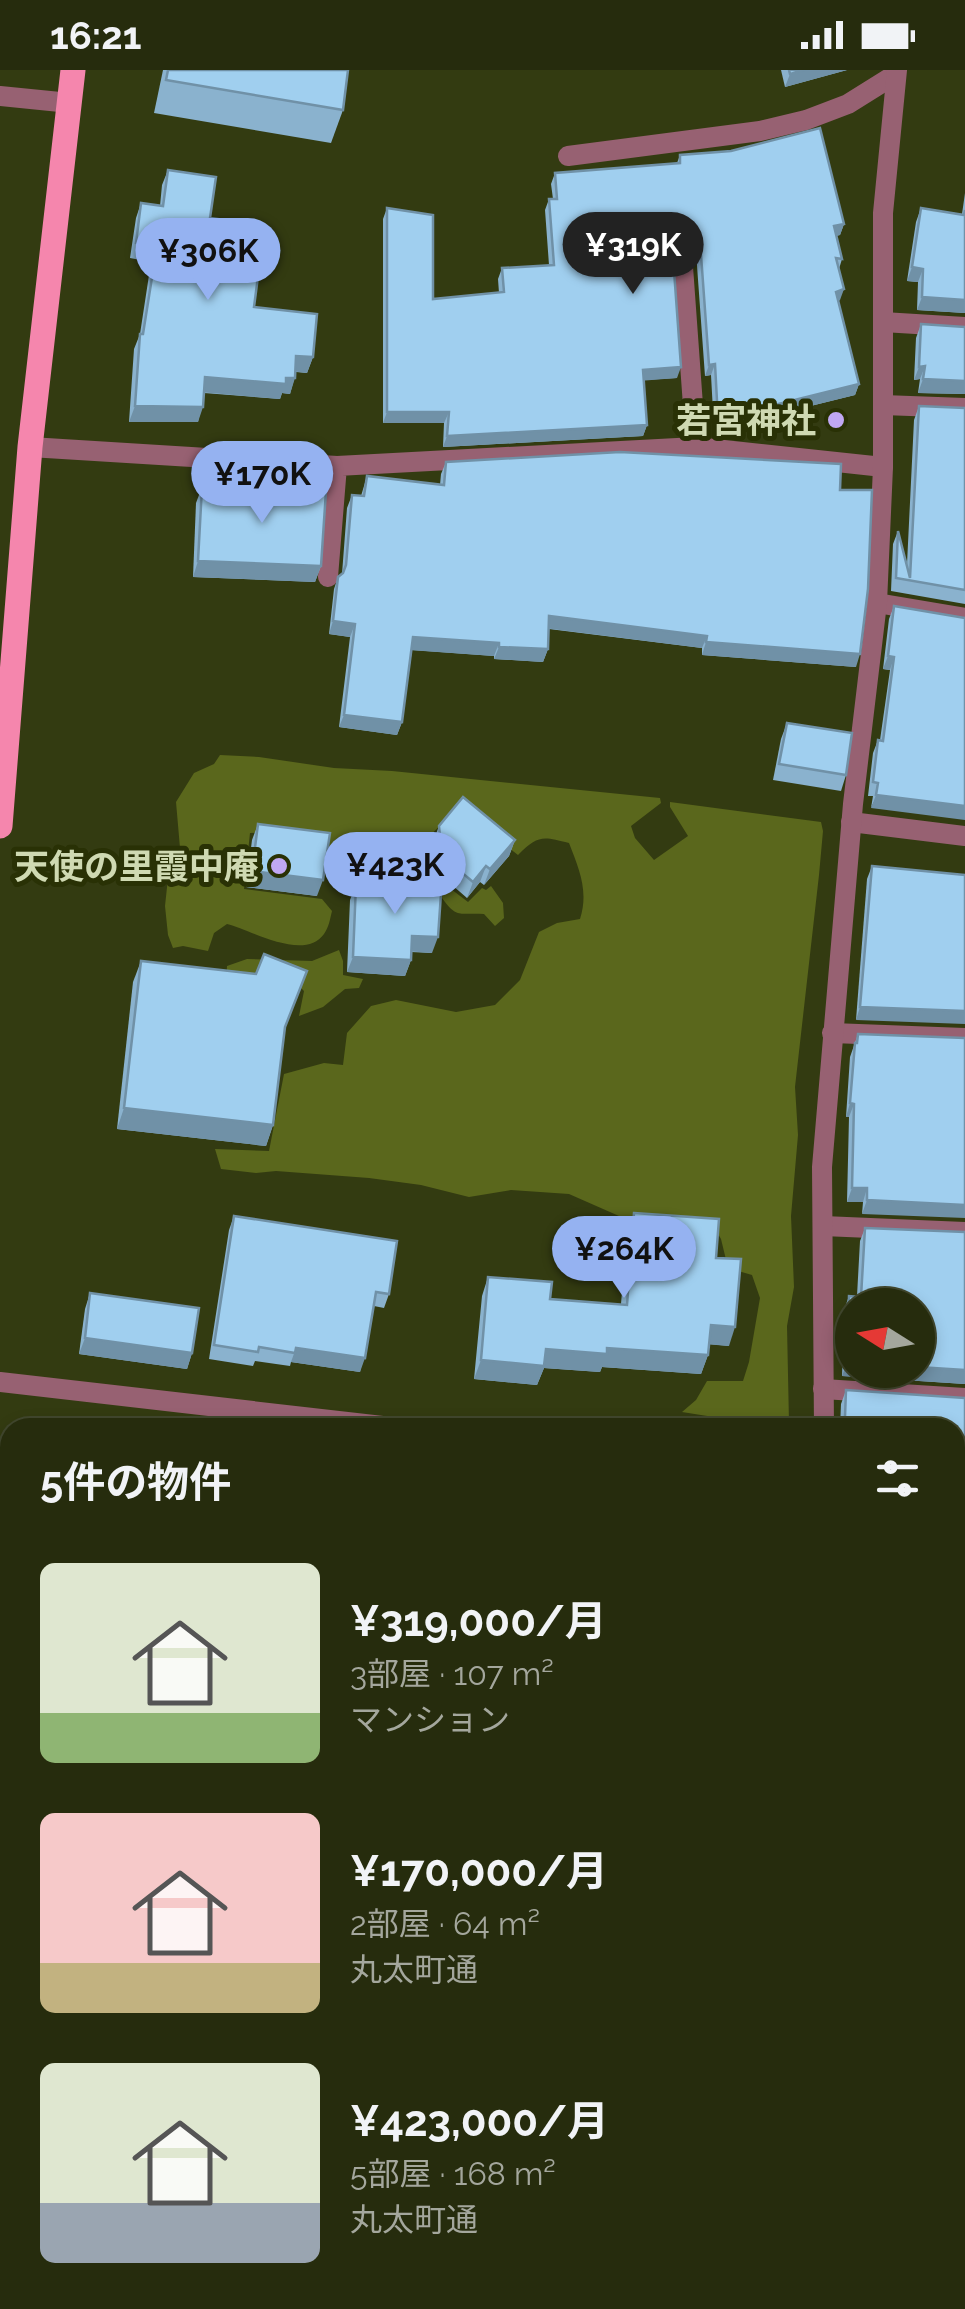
<!DOCTYPE html>
<html lang="ja">
<meta charset="utf-8">
<style>
body{margin:0;font-family:Raleway,"Noto Sans JP",sans-serif;background:#32381b;color:#f1f3f6;height:100vh;display:flex;flex-direction:column;font-size:38px;white-space:nowrap}
*{box-sizing:border-box;margin:0}
p{font-size:32px;color:#a4a79d}
.icon{flex:none;width:55px;height:55px;fill:none;stroke:currentColor;stroke-width:2;stroke-linecap:round;stroke-linejoin:round}
.map{position:relative;flex:1;overflow:hidden}
.details{position:absolute;left:0px;top:1348px;width:965px;height:892px;display:flex;flex-direction:column;background:#262c0d;border-radius:30px 30px 0 0;box-shadow:0 5px 15px #0003,0 0 0 2px #42482e}
.details>*{flex:none}
.needle{width:65px;rotate:281deg}
.controls{position:absolute;left:835px;top:1218px;display:grid;gap:20px}
.controls a{display:grid;place-items:center;width:100px;height:100px;border-radius:50%;background:#262c0d;box-shadow:0 5px 15px #0003,0 0 0 2px #42482e;font-size:50px}
.price{position:absolute;translate:-50% -85px;padding:0 22px;border-radius:35px;background:#95b2f1;color:#111;font-size:32px;line-height:65px;filter:drop-shadow(0 2px 5px #0008)}
.price::after{content:'';position:absolute;left:50%;top:60px;width:30px;height:22px;margin-left:-15px;background:inherit;clip-path:polygon(0 0,100% 0,50% 100%)}
.price.active{background:#222;color:#fff}
ul{padding:0;list-style:none}
li{display:flex;align-items:center;gap:30px;height:250px;padding:0 40px}
li span{display:grid;place-items:center;flex:none;width:280px;height:200px;border-radius:15px;color:#555}
li>.icon{margin-inline-start:auto}
span .icon{width:120px;height:120px;fill:#fffc;stroke-width:1}
li b{font-size:42px}
h2{display:flex;justify-content:space-between;align-items:center;height:120px;padding:0 40px;font-size:42px}
.status{display:flex;justify-content:space-between;align-items:center;height:70px;padding:0 50px;background:#262c0d;direction:ltr}
.status svg{height:28px;fill:currentColor}
.map>svg:first-child{display:block}
.forest{fill:#5a671c}
.lines{fill:none;stroke-linecap:round;stroke-linejoin:round}
.service{stroke:#976172;stroke-width:20}
.minor{stroke:#976172;stroke-width:20}
.tertiary{stroke:#976172;stroke-width:20}
.primary{stroke:#f586ad;stroke-width:25}
.wall{fill:#8ab2ce}
.shaded-wall{fill:#7091a7}
.building{fill:#a0cfef;stroke:#7091a7;stroke-width:2.5}
.poi-dot{fill:#c1a8f3;stroke:#293105;stroke-width:4}
.labels{text-anchor:middle;dominant-baseline:central;stroke-width:10;stroke-linejoin:round;paint-order:stroke}
.poi-label{font-size:35px;font-weight:bold;fill:#cfd9b2;stroke:#293105;text-anchor:end}
</style>
<div class="status"><b>16:21</b><svg viewBox="0 0 49 12"><path d="M0 12V9h3v3zM5 12V6h3v6zM10 12V3h3v9zM15 12V0h3v12zM26 1h20v11H26zM47 4h2v5h-2z"/></svg></div>
<div class="map">
<svg width="965" height="2239" viewBox="0 0 965 2239">
<rect width="100%" height="100%" fill="#333b11"/>
<g class="forest">
<path d="M220,685L259,687L334,698L392,701L660,728L661,733L631,756L635,768L654,790L688,766L670,737V732L821,752L823,761L819,805L795,1017L798,1065L791,1146L794,1217L787,1256L789,1353L771,1356L682,1342L696,1330L707,1311H743L749,1292L760,1228L752,1205L728,1198L721,1169L711,1152L677,1156L619,1146L569,1124L511,1120L469,1127L421,1115L369,1108L276,1101L256,1103L221,1099L215,1079L269,1081L284,1004L324,993L343,995L347,963L371,936L396,930L456,942L495,935L520,910L539,862L557,853L580,849C589,821 579,799 569,773C542,766 538,765 518,785L458,739L424,771L413,777L394,779L374,790L357,792L344,801L336,803L330,795V782L324,773L282,762L250,763L244,819L322,829L332,841C330,849 329,857 324,864C304,892 251,860 227,854L214,863L208,881L183,876L173,878L168,865L165,836L168,808L180,778L176,732L194,703L214,694Z"/>
<path d="M447,816L468,832L482,818L486,820L491,816L503,833L504,848L495,856L484,844C460,842 458,850 442,828L443,819Z"/>
<path d="M339,880L343,891V905L363,909L359,918L345,919L323,937L299,946L304,921L299,916L257,900L248,913L226,914L227,896L247,889L312,891Z"/>
</g>
<g class="lines">
<g class="service">
<path d="M568,86L760,61L806,50L848,34L896,4"/>
<path d="M682,183L696,377"/>
<path d="M883,252L965,257"/>
<path d="M883,335L965,338"/>
<path d="M30,377L337,396"/>
<path d="M328,507L337,396L696,377L883,397"/>
<path d="M877,533L965,548"/>
<path d="M851,752L965,766"/>
<path d="M832,963L965,968"/>
<path d="M823,1156L965,1162"/>
<path d="M823,1319L965,1328"/>
</g>
<g class="minor">
<path d="M0,26L70,33"/>
<path d="M824,1358L822,1097L853,734L877,533L883,397V143L897,0"/>
<path d="M0,2151L10,2152"/>
<path d="M816,2230L817,2239"/>
</g>
<g class="tertiary">
<path d="M0,1312L400,1358"/>
<path d="M955,1426L965,1427"/>
</g>
<path class="primary" d="M0,756L30,377L73,0"/>
</g>
<g class="wall">
<path d="M163,0H348L343,40L331,73L154,43Z"/>
<path d="M781,0H847L785,17Z"/>
<path d="M680,85L844,154L840,165L836,166L842,189L839,199L840,230L838,231L859,314L855,325L714,360L711,305L705,306L696,182L693,175L682,169L674,172L672,175L677,308L644,310L647,355L643,366L443,377L444,353H383V149L387,138L433,229L499,223L498,209L502,198L549,195L545,140L549,129H553L551,114L555,103L677,93Z"/>
<path d="M168,100L210,148L247,166L254,237L313,287L307,303L296,302L290,324L282,323L280,329L204,323L198,352H129L134,279L140,264L151,192L130,188L136,148L141,133L160,136L162,115Z"/>
<path d="M965,123V243L917,240L918,212L907,211L916,152L921,138L962,144Z"/>
<path d="M921,254L965,257V324L918,323L920,309L914,310L916,268Z"/>
<path d="M919,336L965,338V534L891,521L893,474L898,461L907,494L914,350Z"/>
<path d="M446,392L840,420L856,597L702,585V578L549,559L548,579L543,592L494,589V586L412,580L402,652L397,665L339,657L350,567L329,564L334,519L338,507L342,504L347,438L352,425L361,426L367,406L440,415L441,404Z"/>
<path d="M202,417L321,496L315,512L193,507L196,433Z"/>
<path d="M894,536L965,548L871,738L873,726H868L873,683L878,670H880L890,600L883,599L889,549Z"/>
<path d="M787,653L846,705L841,721L773,710L781,669Z"/>
<path d="M258,754L317,826L246,817L252,770Z"/>
<path d="M439,756L515,770L509,786L484,815L480,812L467,828L437,802L433,772Z"/>
<path d="M872,796L965,805L856,950L867,809Z"/>
<path d="M401,806L432,883L411,882V890L405,906L347,902L350,830L356,814L397,816Z"/>
<path d="M141,891L284,960L273,1055L266,1076L117,1059L133,912Z"/>
<path d="M858,964L965,968L862,1144L863,1132H847L849,1047H846L850,987Z"/>
<path d="M634,1143L716,1188L729,1276L709,1274L708,1285L701,1304L602,1297L600,1302L544,1298L537,1315L474,1309L482,1226L488,1207L550,1229L621,1234L627,1162Z"/>
<path d="M234,1146L389,1224L384,1238L374,1236L360,1302L291,1292L290,1296L255,1291L253,1296L209,1289L229,1160Z"/>
<path d="M865,1158L965,1162V1314L842,1306L844,1240L849,1226H857L860,1171Z"/>
<path d="M90,1223L192,1283L187,1299L79,1284L85,1239Z"/>
<path d="M846,1320L965,1328V1387L960,1390L955,1358H840L841,1334Z"/>
<path d="M955,1455L962,1545L965,1546V1640L955,1638Z"/>
<path d="M10,1595V1752L0,1751Z"/>
<path d="M240,2230H457L455,2239H237Z"/>
<path d="M846,2230H955L965,2239H846Z"/>
</g>
<g class="shaded-wall">
<path d="M805,0H847L785,17L790,4Z"/>
<path d="M844,154L840,165L830,167L834,156Z"/>
<path d="M686,158L682,169L674,172L668,184L678,161Z"/>
<path d="M912,197L923,199L918,212L907,211Z"/>
<path d="M844,219L840,230L832,233L836,222Z"/>
<path d="M922,227L965,230V243L917,240Z"/>
<path d="M296,286L313,287L307,303L291,301Z"/>
<path d="M715,294L711,305L705,306L709,295Z"/>
<path d="M925,296L920,309L914,310L919,297Z"/>
<path d="M681,297L677,308L639,311L643,300Z"/>
<path d="M205,307L286,308H295L290,324L282,323L280,329L200,322Z"/>
<path d="M923,309L965,311V324L918,323Z"/>
<path d="M859,314L855,325L714,360L718,349Z"/>
<path d="M135,336L203,337L198,352H129Z"/>
<path d="M387,342H449L444,353H383Z"/>
<path d="M647,355L643,366L443,377L447,366Z"/>
<path d="M198,491L321,496L315,512L193,507Z"/>
<path d="M549,546L707,566L702,578L544,558Z"/>
<path d="M333,551L355,554L350,567L329,564Z"/>
<path d="M413,567L499,573L494,586L409,580Z"/>
<path d="M706,572L860,584L856,597L702,585Z"/>
<path d="M499,577L548,579L543,592L494,589Z"/>
<path d="M888,586L894,587L890,600L883,599Z"/>
<path d="M344,645L402,652L397,665L339,657Z"/>
<path d="M876,725L965,736V750L871,738Z"/>
<path d="M515,770L509,786L484,815L490,799Z"/>
<path d="M486,796L480,812L467,828L473,812Z"/>
<path d="M252,801L323,810L317,826L246,817Z"/>
<path d="M412,866L438,867L432,883L406,881Z"/>
<path d="M353,887L411,890L405,906L347,902Z"/>
<path d="M860,937L965,941V954L856,950Z"/>
<path d="M850,1033L854,1034L849,1047H846Z"/>
<path d="M124,1038L273,1055L266,1076L117,1059Z"/>
<path d="M852,1118H867L863,1132H847Z"/>
<path d="M867,1130L965,1135V1148L862,1144Z"/>
<path d="M711,1255L735,1257L729,1276L704,1274Z"/>
<path d="M85,1268L192,1283L187,1299L79,1284Z"/>
<path d="M296,1278L365,1288L360,1302L291,1292Z"/>
<path d="M607,1278L708,1285L701,1304L602,1297L600,1302L544,1298L537,1315L474,1309L481,1290L546,1279Z"/>
<path d="M847,1293H852V1300H918V1297L965,1300V1314L842,1306Z"/>
<path d="M955,1377H965V1387L960,1390H955Z"/>
<path d="M965,1619L958,1638H955V1621Z"/>
<path d="M7,1732L0,1750V1751V1735Z"/>
<path d="M962,1861L965,1862V1881L955,1880V1864Z"/>
<path d="M965,1983L964,2002L955,2003V1985Z"/>
<path d="M0,2103L10,2104V2124L0,2122Z"/>
</g>
<g class="building">
<path d="M168,0H348L343,40L166,10Z"/>
<path d="M789,0H805L790,4Z"/>
<path d="M820,58L844,154L834,156L842,189L836,188L844,219L836,222L859,314L718,349L715,294L709,295L700,171L697,164L686,158L678,161L672,173L681,297L643,300L647,355L447,366L449,342H387V138L433,145V229L504,222L502,198L554,195L549,129H557L555,103L680,93V85L731,81Z"/>
<path d="M168,100L216,107L210,148L248,153L247,166L263,168L254,237L317,244L313,287L296,286L295,308H286V314L205,307L203,337L135,336L140,264H143L157,176L136,173L141,133L163,136Z"/>
<path d="M921,138L964,145L965,140V230L922,227L923,199L912,197Z"/>
<path d="M921,254L965,257V311L923,309L925,296L919,297Z"/>
<path d="M919,336L965,338V520L896,508L898,461L910,508Z"/>
<path d="M620,382L841,394L840,420H872L868,519L860,584L706,572L707,566L549,546L548,579L499,577V573L413,567L402,652L344,645L355,554L333,551L338,507L343,503L346,495L352,425L364,426L367,406L444,415L446,392Z"/>
<path d="M202,417L326,421L321,496L198,491Z"/>
<path d="M894,536L965,548V736L876,725L878,713L873,712L878,670L883,671L894,587L888,586Z"/>
<path d="M787,653L852,663L846,705L779,694Z"/>
<path d="M463,727L515,770L490,799L486,796L473,812L442,786L439,756Z"/>
<path d="M258,754L330,763L323,810L252,801Z"/>
<path d="M872,796L965,805V941L860,937Z"/>
<path d="M401,806L442,809L438,867L412,866L411,890L353,887L356,814L400,816Z"/>
<path d="M264,884L307,901L285,957L273,1055L124,1038L141,891L256,904Z"/>
<path d="M858,964L965,968V1135L867,1130V1118H852L854,1034L850,1033L855,973H857Z"/>
<path d="M634,1143L719,1149L716,1188L741,1189L735,1257L711,1255L708,1285L607,1278V1284L546,1279L544,1296L481,1290L488,1207L552,1212L550,1229L627,1235Z"/>
<path d="M234,1146L397,1171L389,1224L376,1222L365,1288L296,1278L295,1283L259,1277L258,1282L214,1275Z"/>
<path d="M865,1158L965,1162V1300L918,1297V1235H852V1293H847L849,1226L861,1227Z"/>
<path d="M90,1223L199,1238L192,1283L85,1268Z"/>
<path d="M846,1320L965,1328V1377H955V1358H847L848,1348L845,1347Z"/>
<path d="M955,1455H958L965,1464V1507L962,1545L965,1546V1619L955,1621Z"/>
<path d="M0,1595H10V1732L0,1735Z"/>
<path d="M955,1642L958,1645L965,1646V1862L955,1864Z"/>
<path d="M0,1756L10,1759V2104L0,2103Z"/>
<path d="M955,1885L962,1889L965,1888V1983L955,1985Z"/>
<path d="M955,2048L965,2049V2239H850V2230H955Z"/>
<path d="M244,2230H457L455,2239H242Z"/>
<path d="M0,2232L47,2239H0Z"/>
</g>
<g class="poi-dot">
<circle cx="836" cy="350" r="10"/>
<circle cx="279" cy="796" r="10"/>
</g>
<g class="labels">
<g class="poi-label">
<text x="816" y="350">若宮神社</text>
<text x="259" y="796">天使の里霞中庵</text>
</g>
</g>
</svg>
<div class="controls">
<a><svg class="needle" viewBox="-14 -14 28 28"><path d="M0-13l5 13h-10z" fill="#e53935"/><path d="M0 13l5-13h-10z" fill="#a4a79d"/></svg></a>
</div>
<b class="price active" style="left:633px;top:227px">¥319K</b>
<b class="price" style="left:208px;top:233px">¥306K</b>
<b class="price" style="left:262px;top:456px">¥170K</b>
<b class="price" style="left:395px;top:847px">¥423K</b>
<b class="price" style="left:624px;top:1231px">¥264K</b>
<section class="details">
<h2>5件の物件<svg class="icon" aria-label="filters" viewBox="0 0 24 24"><path d="M4 7h16M4 17h16"/><circle cx="9" cy="7" r="2"/><circle cx="15" cy="17" r="2"/></svg></h2>
<ul>
<li><span style="background:linear-gradient(#dfe7d0 75%,#8fb573 0)"><svg class="icon" aria-label="home" viewBox="0 0 24 24"><path d="M3 11l9-7 9 7M6 9v11h12V9"/></svg></span><div><b>¥319,000/月</b><p>3部屋 · 107 m²</p><p>マンション</p></div></li>
<li><span style="background:linear-gradient(#f6c9c9 75%,#c2b280 0)"><svg class="icon" aria-label="home" viewBox="0 0 24 24"><path d="M3 11l9-7 9 7M6 9v11h12V9"/></svg></span><div><b>¥170,000/月</b><p>2部屋 · 64 m²</p><p>丸太町通</p></div></li>
<li><span style="background:linear-gradient(#dfe7d0 70%,#9aa5b1 0)"><svg class="icon" aria-label="home" viewBox="0 0 24 24"><path d="M3 11l9-7 9 7M6 9v11h12V9"/></svg></span><div><b>¥423,000/月</b><p>5部屋 · 168 m²</p><p>丸太町通</p></div></li>
</ul>
</section>
</div>
